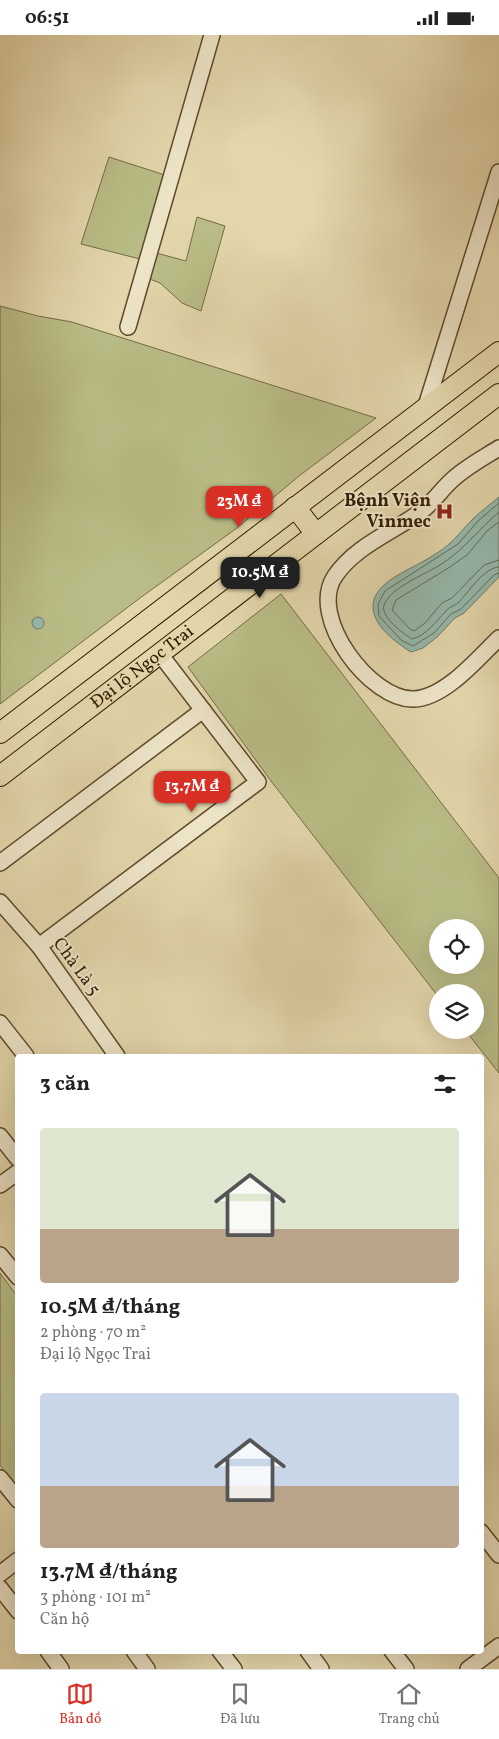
<!DOCTYPE html>
<html lang="vi">
<meta charset="utf-8">
<style>
body{margin:0;font-family:Vollkorn,serif;background:#f2f2f2;color:#222;height:100vh;display:flex;flex-direction:column;font-size:19px;white-space:nowrap}
*{box-sizing:border-box;margin:0}
p{font-size:16px;color:#767676}
.icon{flex:none;width:28px;height:28px;fill:none;stroke:currentColor;stroke-width:2;stroke-linecap:round;stroke-linejoin:round}
.map{position:relative;flex:1;overflow:hidden}
.side{position:absolute;left:15px;top:1019px;width:469px;height:600px;display:flex;flex-direction:column;background:#fff;border-radius:5px;box-shadow:0 5px 20px #0002}
.side>*{flex:none}
.fabs{position:absolute;left:429px;top:884px;display:grid;gap:10px}
.fabs a{display:grid;place-items:center;width:55px;height:55px;border-radius:50%;background:#fff;box-shadow:0 5px 20px #0002;font-size:25px}
.price{position:absolute;translate:-50% -42px;padding:0 11px;border-radius:10px;background:#d93025;color:#fff;font-size:16px;line-height:32px;filter:drop-shadow(0 1px 2px #0008)}
.price::after{content:'';position:absolute;left:50%;top:30px;width:15px;height:11px;margin-left:-8px;background:inherit;clip-path:polygon(0 0,100% 0,50% 100%)}
.price.on{background:#222;color:#fff}
ul{padding:0;list-style:none}
li{display:grid;align-content:center;gap:10px;height:265px;padding:0 25px}
li span{display:grid;place-items:center;height:155px;border-radius:5px;color:#555}
li>.icon{margin-inline-start:auto}
span .icon{width:90px;height:90px;fill:#fffc;stroke-width:1}
li b{font-size:21px}
h2{display:flex;justify-content:space-between;align-items:center;height:60px;padding:0 25px;font-size:21px}
.status{display:flex;justify-content:space-between;align-items:center;height:35px;padding:0 25px;background:#fff;direction:ltr}
.status svg{height:14px;fill:currentColor}
.tabs{display:flex;justify-content:space-around;align-items:center;height:70px;border-top:1px solid #e0e0e0;background:#fff;font-size:14px;color:#767676}
.tabs a{display:grid;justify-items:center;gap:2px}
.tabs .on{color:#d93025}
.map>svg:first-child{display:block}
.green{fill:#b9bc86;stroke:#756c43;fill-rule:evenodd}
.water{fill:#95b9ad;stroke:#6d7a68}
.lines{fill:none;stroke-linecap:round;stroke-linejoin:round}
.shore{stroke:#636a56;stroke-width:1}
.minor-casing{stroke:#5e4a2b;stroke-width:18}
.major-casing{stroke:#311c00;stroke-width:22}
.minor{stroke:#ede4c8;stroke-width:15}
.major{stroke:#e3d6ab;stroke-width:20}
.labels{text-anchor:middle;dominant-baseline:central;stroke-width:4;stroke-linejoin:round;paint-order:stroke}
.poi-label{font-size:18px;font-weight:bold;fill:#311c00;stroke:#ede4c8;text-anchor:end}
.street-label{font-size:18px;fill:#311c00;stroke:#ede4c8}
</style>
<div class="status"><b>06:51</b><svg viewBox="0 0 49 12"><path d="M0 12V9h3v3zM5 12V6h3v6zM10 12V3h3v9zM15 12V0h3v12zM26 1h20v11H26zM47 4h2v5h-2z"/></svg></div>
<div class="map">
<svg width="499" height="1634" viewBox="0 0 499 1634">
<rect width="100%" height="100%" fill="#e3d6ab"/>
<filter id="stains"><feTurbulence type="fractalNoise" baseFrequency=".004" numOctaves="4"/><feColorMatrix values="0 0 0 0 .2 0 0 0 0 .09 0 0 0 0 .02 0 0 0 .5 -.17"/></filter>
<radialGradient id="worn" r=".72"><stop offset=".6" stop-color="#630" stop-opacity="0"/><stop offset="1" stop-color="#630" stop-opacity=".3"/></radialGradient>
<g class="green">
<path d="M109,122L171,142L149,216L186,226L197,182L225,191L201,276L182,268L160,248L142,241L140,224L81,209Z"/>
<path d="M0,271L38,281L72,287L376,383L299,441L237,493L140,563L0,669Z"/>
<path d="M281,559L499,843V1038L465,995H475V958H438L437,960L271,746L188,632ZM438,892H475V930H438Z"/>
<path d="M0,1238L17,1261V1455L0,1430Z"/>
</g>
<g class="water">
<path d="M499,462V542L464,578L455,583L437,602L423,613L411,617C390,604 357,578 382,552C393,540 423,528 437,518C452,509 461,496 473,484C481,476 491,469 499,462Z"/>
<circle cx="38" cy="588" r="6"/>
</g>
<g class="lines">
<g class="shore">
<path d="M499,468L478,486L458,509L385,556L378,569L379,581L401,605L413,611L434,598L451,579L461,574L494,540L499,538"/>
<path d="M499,477C480,493 466,512 446,526C430,538 391,551 384,570C380,582 404,599 412,604C426,601 436,586 445,577C449,572 454,571 458,568C469,557 483,533 499,532"/>
<path d="M499,487L487,496L468,519L450,532L396,565L392,575L410,594L414,596L425,588L442,568L452,563L484,530L499,525"/>
</g>
<defs>
<g id="minor">
<path d="M128,292L212,0"/>
<path d="M426,371L499,137"/>
<path d="M499,413C483,423 466,432 452,445C442,454 434,466 423,475C394,497 356,510 335,541C307,582 371,666 414,664C445,663 478,623 499,603"/>
<path d="M0,828L203,675"/>
<path d="M0,867L39,911L117,1021"/>
<path d="M39,911L258,747L160,619"/>
<path d="M0,988L26,1021"/>
<path d="M0,1101L18,1124"/>
<path d="M0,1150L18,1137"/>
<path d="M0,1220L18,1242"/>
<path d="M0,1443L18,1465"/>
<path d="M481,1497L499,1520"/>
<path d="M0,1539L18,1525"/>
<path d="M0,1553L18,1576"/>
<path d="M48,1616L61,1634"/>
<path d="M134,1616L147,1634"/>
<path d="M220,1616L234,1634"/>
<path d="M308,1616L321,1634"/>
<path d="M392,1616L406,1634"/>
<path d="M468,1634L499,1611"/>
</g>
<g id="major">
<path d="M295,472L316,499"/>
<path d="M0,698L499,317"/>
<path id="s1" d="M0,741L499,359"/>
</g>
</defs>
<use href="#minor" class="minor-casing"/>
<use href="#major" class="major-casing"/>
<use href="#minor" class="minor"/>
<use href="#major" class="major"/>
</g>
<defs>
<symbol id="hospital-bare" viewBox="-9 -9 18 18"><path d="M-5-5h3v3.5h4V-5h3V5h-3V1.5h-4V5h-3Z" fill="#8f2418" stroke="#ede4c8" stroke-width="2.5" paint-order="stroke"/></symbol>
</defs>
<g fill-rule="evenodd">
<use href="#hospital-bare" x="432" y="464" width="25" height="25"/>
</g>
<g class="labels">
<g class="poi-label">
<text x="431" y="466">Bệnh Viện<tspan x="431" dy="21">Vinmec</tspan></text>
</g>
<g class="street-label">
<text stroke="none"><textPath href="#s1" startOffset="179">Đại lộ Ngọc Trai</textPath></text>
<text transform="translate(76 932) rotate(54)">Chà Là 5</text>
</g>
</g>
<rect width="100%" height="100%" filter="url(#stains)"/>
<rect width="100%" height="100%" fill="url(#worn)"/>
</svg>
<div class="fabs">
<a><svg class="icon" aria-label="locate" viewBox="0 0 24 24"><circle cx="12" cy="12" r="6"/><path d="M12 2v4M12 18v4M2 12h4M18 12h4"/></svg></a>
<a><svg class="icon" aria-label="layers" viewBox="0 0 24 24"><path d="M12 4l9 5-9 5-9-5zM3 14l9 5 9-5"/></svg></a>
</div>
<b class="price" style="left:239px;top:493px">23M ₫</b>
<b class="price on" style="left:260px;top:564px">10.5M ₫</b>
<b class="price" style="left:192px;top:778px">13.7M ₫</b>
<section class="side">
<h2>3 căn<svg class="icon" aria-label="filters" viewBox="0 0 24 24"><path d="M4 7h16M4 17h16"/><circle cx="9" cy="7" r="2"/><circle cx="15" cy="17" r="2"/></svg></h2>
<ul>
<li><span style="background:linear-gradient(#dfe7d0 65%,#b9a48a 0)"><svg class="icon" aria-label="home" viewBox="0 0 24 24"><path d="M3 11l9-7 9 7M6 9v11h12V9"/></svg></span><div><b>10.5M ₫/tháng</b><p>2 phòng · 70 m²</p><p>Đại lộ Ngọc Trai</p></div></li>
<li><span style="background:linear-gradient(#c9d6e8 60%,#b9a48a 0)"><svg class="icon" aria-label="home" viewBox="0 0 24 24"><path d="M3 11l9-7 9 7M6 9v11h12V9"/></svg></span><div><b>13.7M ₫/tháng</b><p>3 phòng · 101 m²</p><p>Căn hộ</p></div></li>
</ul>
</section>
</div>
<nav class="tabs">
<a class="on"><svg class="icon" aria-label="map" viewBox="0 0 24 24"><path d="M3 6l6-2 6 2 6-2v14l-6 2-6-2-6 2zM9 4v14M15 6v14"/></svg>Bản đồ</a>
<a><svg class="icon" aria-label="saved" viewBox="0 0 24 24"><path d="M7 4h10v16l-5-4-5 4z"/></svg>Đã lưu</a>
<a><svg class="icon" aria-label="home" viewBox="0 0 24 24"><path d="M3 11l9-7 9 7M6 9v11h12V9"/></svg>Trang chủ</a>
</nav>
